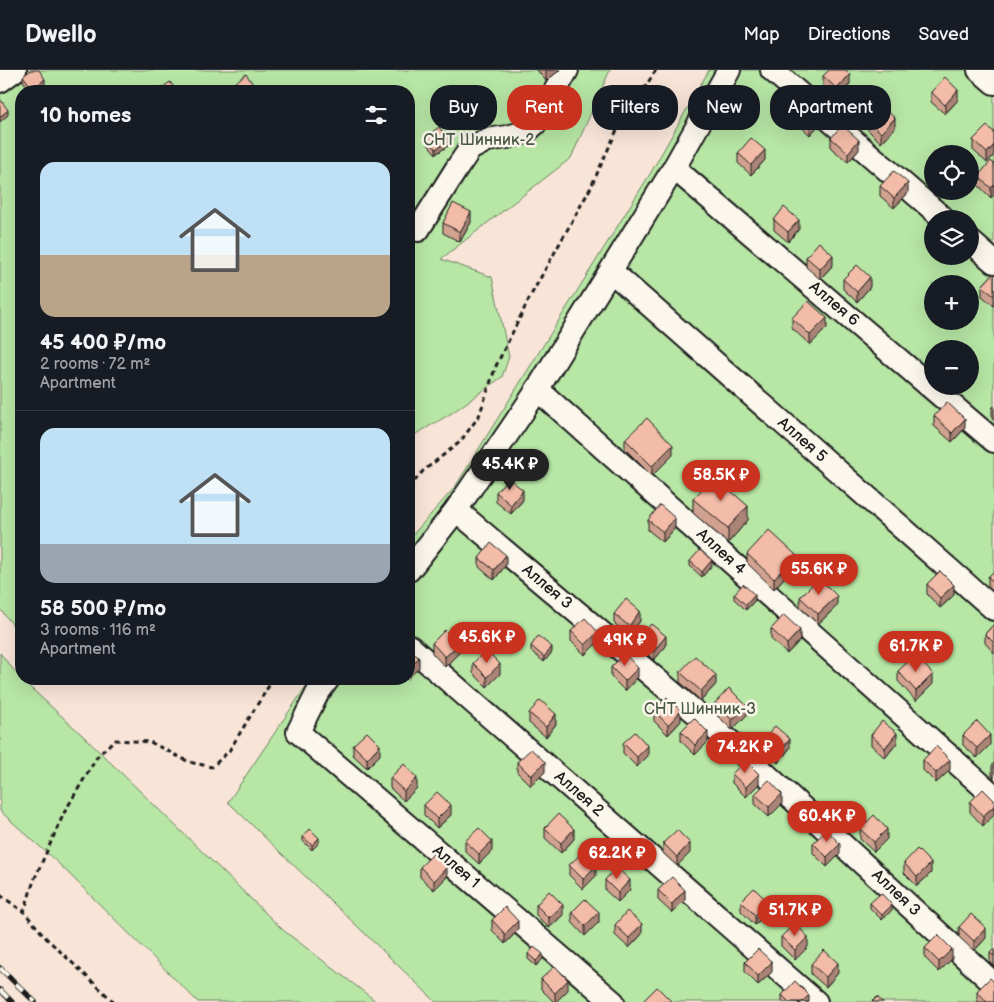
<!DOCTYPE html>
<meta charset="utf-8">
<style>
body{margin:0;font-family:"Balsamiq Sans",sans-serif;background:#20242c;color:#f1f3f6;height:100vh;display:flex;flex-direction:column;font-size:19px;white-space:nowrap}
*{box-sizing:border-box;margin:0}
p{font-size:16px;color:#9ea1a6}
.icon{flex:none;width:28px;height:28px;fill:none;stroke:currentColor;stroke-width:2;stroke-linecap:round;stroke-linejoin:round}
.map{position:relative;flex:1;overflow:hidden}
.sheet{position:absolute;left:15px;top:15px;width:400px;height:600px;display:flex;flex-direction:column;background:#171b24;border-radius:20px;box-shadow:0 5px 20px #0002}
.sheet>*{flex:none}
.banner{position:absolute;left:430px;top:15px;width:475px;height:45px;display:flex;gap:10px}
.controls{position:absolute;left:924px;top:75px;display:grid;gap:10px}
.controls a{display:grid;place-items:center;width:55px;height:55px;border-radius:50%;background:#171b24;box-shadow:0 5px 20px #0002;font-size:25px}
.price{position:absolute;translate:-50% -42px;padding:0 11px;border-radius:18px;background:#c8321e;color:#fff;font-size:16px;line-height:32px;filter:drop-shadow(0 1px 2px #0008)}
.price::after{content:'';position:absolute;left:50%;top:30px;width:15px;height:11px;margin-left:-8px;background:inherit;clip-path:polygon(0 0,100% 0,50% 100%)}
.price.on{background:#222;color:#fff}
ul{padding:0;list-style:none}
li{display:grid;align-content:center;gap:10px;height:265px;padding:0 25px}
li+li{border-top:1px solid #363941}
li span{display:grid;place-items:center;height:155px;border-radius:15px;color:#555}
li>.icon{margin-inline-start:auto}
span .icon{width:90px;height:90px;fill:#fffc;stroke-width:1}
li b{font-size:21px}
h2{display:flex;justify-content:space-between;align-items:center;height:60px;padding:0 25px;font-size:21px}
.chip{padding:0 18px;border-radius:20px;background:#171b24;box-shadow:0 5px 20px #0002;font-size:18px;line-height:45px}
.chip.on{background:#c8321e;color:#fff}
header{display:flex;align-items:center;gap:30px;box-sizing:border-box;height:70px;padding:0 25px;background:#171b24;border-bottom:1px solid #363941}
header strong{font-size:24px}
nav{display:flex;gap:28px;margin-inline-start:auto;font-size:18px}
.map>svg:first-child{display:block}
.green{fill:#b7e6a5;stroke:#6a8160;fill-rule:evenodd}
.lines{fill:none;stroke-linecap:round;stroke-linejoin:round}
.minor-casing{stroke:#1c1c1c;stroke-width:26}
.path{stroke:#1c1c1c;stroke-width:3;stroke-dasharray:5 4;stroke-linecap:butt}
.minor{stroke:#fbf7ec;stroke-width:22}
.rail-casing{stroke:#1c1c1c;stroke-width:5.5}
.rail{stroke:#fbf7ec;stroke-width:4;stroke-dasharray:11;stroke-linecap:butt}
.wall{fill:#d1a290;stroke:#1c1c1c}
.shaded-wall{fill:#aa8476;stroke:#1c1c1c}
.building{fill:#f3bca8;stroke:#1c1c1c}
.labels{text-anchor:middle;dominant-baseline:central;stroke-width:5;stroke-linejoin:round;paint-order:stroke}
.park-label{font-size:16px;fill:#4a5945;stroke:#fbf7ec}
.street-label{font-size:16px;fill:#1c1c1c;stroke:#fbf7ec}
</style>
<header>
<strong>Dwello</strong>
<nav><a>Map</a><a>Directions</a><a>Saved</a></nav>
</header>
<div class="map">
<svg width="994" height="932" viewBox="0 0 994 932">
<rect width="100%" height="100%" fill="#f9e5d8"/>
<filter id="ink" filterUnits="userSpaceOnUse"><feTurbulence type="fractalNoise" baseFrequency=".02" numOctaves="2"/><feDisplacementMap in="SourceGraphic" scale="10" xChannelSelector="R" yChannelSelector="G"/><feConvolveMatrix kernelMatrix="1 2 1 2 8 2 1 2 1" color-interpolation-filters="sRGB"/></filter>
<g filter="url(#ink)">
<g class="green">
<path d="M0,0H610L571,88L441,189L492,207L509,287L502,307L452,343L409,368V21H21V565L0,539Z"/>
<path d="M709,0H994V932H436L228,732L311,609H409V469L455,417L650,104ZM932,84H970V121H932ZM932,149H970V186H932ZM932,214H970V251H932ZM932,279H970V316H932Z"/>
<path d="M0,583L21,609L80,663L283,860L377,932H198L57,792L0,741Z"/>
</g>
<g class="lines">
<defs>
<g id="minor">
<path d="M772,0L944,149"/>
<path d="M979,0L994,13"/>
<path d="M0,11L15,0"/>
<path d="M674,98L994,371"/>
<path d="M418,160L457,98L470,79L487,70L507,67L526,62L538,51L567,0"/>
<path d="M970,171L994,192"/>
<path d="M611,201L994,539"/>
<path d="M537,319L994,726"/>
<path d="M456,440L734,675L994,914"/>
<path d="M409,500L456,440L532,328L674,98L729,0"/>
<path d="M409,576L816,932"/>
<path d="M328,609L317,624L298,662L613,932"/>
</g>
</defs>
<use href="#minor" class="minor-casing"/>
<g class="path">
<path d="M409,418L423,401L460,372L479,346L496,296L531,225L590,119L616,62L656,0"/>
<path d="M0,825L24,842"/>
<path d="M114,932L47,869L24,842L34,810L64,743L97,687L114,670L150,672L189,692L212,697L229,681L273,609"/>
</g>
<use href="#minor" class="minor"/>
<defs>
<g id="rail">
<path d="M0,898L35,932"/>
<path d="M0,920L12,932"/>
</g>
</defs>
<use href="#rail" class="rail-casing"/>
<use href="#rail" class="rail"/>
</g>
<g class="wall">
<path d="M537,0H560L546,11Z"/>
<path d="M23,6L45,14L36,21H31L23,11Z"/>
<path d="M823,6L850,14L837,29L823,16Z"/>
<path d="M233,14L255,21H235L233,19Z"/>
<path d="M931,22L958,30L945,44L931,32Z"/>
<path d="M796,42L823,50L810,65L796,52Z"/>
<path d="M868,50L895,58L881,73L868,60Z"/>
<path d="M994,62V85L987,93L973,80V70Z"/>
<path d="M426,67L449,75L436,84L426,72Z"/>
<path d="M831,68L859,80L848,92L831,78Z"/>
<path d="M738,83L765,90L751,105L738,93Z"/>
<path d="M994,94L991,128L978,115V106Z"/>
<path d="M880,116L908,123L894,138L880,126Z"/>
<path d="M774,150L799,159L788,172L774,160Z"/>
<path d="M471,152L460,172L443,163V153Z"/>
<path d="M806,187L833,195L820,209L806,197Z"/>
<path d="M994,203V236L982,226V216Z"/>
<path d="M843,209L870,217L857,232L843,219Z"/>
<path d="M792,248L827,258L810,275L792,258Z"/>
<path d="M994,336V350L992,348V338Z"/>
<path d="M934,346L965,358L952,372L934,356Z"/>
<path d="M625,369L673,385L652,406L625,379Z"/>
<path d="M496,422L523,430L511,444L496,432Z"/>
<path d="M693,429L748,450L728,473L693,443Z"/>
<path d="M648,450L675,458L663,472L648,460Z"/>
<path d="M747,484L796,495L774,519L747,493Z"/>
<path d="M479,488L506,495L494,510L479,497Z"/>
<path d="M690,491L712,495L702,507L690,496Z"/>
<path d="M994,501V522L988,517V507Z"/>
<path d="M927,514L954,525L940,538L927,524Z"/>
<path d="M734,524L755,530L746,540L734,529Z"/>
<path d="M800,527L837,536L818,554L800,537Z"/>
<path d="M614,544L640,551L629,566L614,553Z"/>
<path d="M994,554V583L985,573V564Z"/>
<path d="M771,559L800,570L787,584L771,569Z"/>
<path d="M571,561L598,572L585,585L571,571Z"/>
<path d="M639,568L666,576L654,590L639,578Z"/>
<path d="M432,573L459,583L445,597L432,583Z"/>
<path d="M531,576L552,582L544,592L531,581Z"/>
<path d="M473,593L500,604L487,617L473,603Z"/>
<path d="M611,597L638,607L625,621L611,607Z"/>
<path d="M898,601L933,614L916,631L898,611Z"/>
<path d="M680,602L716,614L701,631L680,612Z"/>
<path d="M715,633L747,645L732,660L715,643Z"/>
<path d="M654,641L681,651L668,665L654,651Z"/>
<path d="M529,643L556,654L546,667L529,653Z"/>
<path d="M681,661L708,672L695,685L681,671Z"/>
<path d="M871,665L897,673L885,688L871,675Z"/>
<path d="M963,665L990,675L977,688L963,675Z"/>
<path d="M763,671L790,678L778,693L763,681Z"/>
<path d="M623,673L648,686L637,697L623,683Z"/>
<path d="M353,675L380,685L367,698L353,685Z"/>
<path d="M923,690L950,700L936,713L923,700Z"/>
<path d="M517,692L545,702L531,716L517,702Z"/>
<path d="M994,693V708L992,705V696Z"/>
<path d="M732,704L759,714L746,727L732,713Z"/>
<path d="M390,708L417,718L404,731L390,718Z"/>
<path d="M755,724L782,734L769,747L755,734Z"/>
<path d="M994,730L983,756L970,742V732Z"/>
<path d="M424,735L451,745L437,758L424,745Z"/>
<path d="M545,758L574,769L561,783L545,768Z"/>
<path d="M860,759L887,769L874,782L860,769Z"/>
<path d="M303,767L319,773L312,780L303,771Z"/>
<path d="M465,771L492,781L479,794L465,781Z"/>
<path d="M663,773L690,783L677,796L663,783Z"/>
<path d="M813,773L840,784L827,797L813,783Z"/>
<path d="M904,793L931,803L917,816L904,803Z"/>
<path d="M569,795L596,806L583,819L569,805Z"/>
<path d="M420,797L447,807L434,820L420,807Z"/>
<path d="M605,810L630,820L618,832L605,820Z"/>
<path d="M658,820L685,830L672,843L658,830Z"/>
<path d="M741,831L768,841L755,855L741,841Z"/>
<path d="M870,833L892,840L882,850L870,838Z"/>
<path d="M536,835L563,845L549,858L536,845Z"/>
<path d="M572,842L599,852L585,866L572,852Z"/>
<path d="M492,850L518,860L505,874L492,860Z"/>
<path d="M615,855L642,864L629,878L615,865Z"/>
<path d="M959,857L986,868L974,881L959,867Z"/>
<path d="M781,867L808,877L795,890L781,876Z"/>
<path d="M925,878L952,889L939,902L925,888Z"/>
<path d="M994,879V896L990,893V883Z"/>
<path d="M528,884L543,889L536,896L528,889Z"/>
<path d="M745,892L772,902L758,915L745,902Z"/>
<path d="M811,894L838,903L826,917L811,904Z"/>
<path d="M541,909L568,920L556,932H554L541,919Z"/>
<path d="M977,921L994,932H978L977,931Z"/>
<path d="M782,925L809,932H782Z"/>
</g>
<g class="shaded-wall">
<path d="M547,0H560L546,11V1Z"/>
<path d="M850,4V14L837,29V19Z"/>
<path d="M45,9V14L36,21H33V19Z"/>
<path d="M255,17V21H250Z"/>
<path d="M958,20V30L945,44V35Z"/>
<path d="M8,40V45L0,52V47Z"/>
<path d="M823,40V50L810,65V55Z"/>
<path d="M895,48V58L881,73V63Z"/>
<path d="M449,70V75L436,84V79Z"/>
<path d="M859,70V80L848,92V83Z"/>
<path d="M994,75V85L987,93V83Z"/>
<path d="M765,80V90L751,105V95Z"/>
<path d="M908,113V123L894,138V128Z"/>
<path d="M994,115V125L991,128V118Z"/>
<path d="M471,142V152L460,172V162Z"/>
<path d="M799,150V159L788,172V162Z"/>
<path d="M833,185V195L820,209V199Z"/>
<path d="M870,207V217L857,232V222Z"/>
<path d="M827,248V258L810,275V265Z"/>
<path d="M965,349V358L952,372V363Z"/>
<path d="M673,375V385L652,406V396Z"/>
<path d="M523,420V430L511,444V435Z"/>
<path d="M748,436V450L728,473V458Z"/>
<path d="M675,448V458L663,472V462Z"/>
<path d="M506,485V495L494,510V500Z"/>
<path d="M796,485V495L774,519V509Z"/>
<path d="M712,490V495L702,507V502Z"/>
<path d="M954,515V525L940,538V528Z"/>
<path d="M755,525V530L746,540V535Z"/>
<path d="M837,526V536L818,554V544Z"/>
<path d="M640,541V551L629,566V556Z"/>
<path d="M800,560V570L787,584V574Z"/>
<path d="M598,562V572L585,585V575Z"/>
<path d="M666,566V576L654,590V581Z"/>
<path d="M459,574V583L445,597V587Z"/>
<path d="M552,577V582L544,592V587Z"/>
<path d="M419,588V598L409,607V597Z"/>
<path d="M500,594V604L487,617V607Z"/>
<path d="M638,598V607L625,621V611Z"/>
<path d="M933,604V614L916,631V621Z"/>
<path d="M716,605V614L701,631V621Z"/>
<path d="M747,636V645L732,660V650Z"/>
<path d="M681,641V651L668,665V655Z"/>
<path d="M556,644V654L546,667V657Z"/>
<path d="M708,662V672L695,685V675Z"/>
<path d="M897,663V673L885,688V678Z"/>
<path d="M990,665V675L977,688V678Z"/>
<path d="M790,669V678L778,693V683Z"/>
<path d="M380,675V685L367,698V689Z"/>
<path d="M648,676V686L637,697V687Z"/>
<path d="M950,690V700L936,713V703Z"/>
<path d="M545,692V702L531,716V706Z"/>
<path d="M759,704V714L746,727V717Z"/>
<path d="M417,708V718L404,731V721Z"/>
<path d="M782,724V734L769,747V737Z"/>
<path d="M451,735V745L437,758V749Z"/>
<path d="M994,736V745L983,756V746Z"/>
<path d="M574,759V769L561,783V773Z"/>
<path d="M887,759V769L874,782V772Z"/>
<path d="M319,768V773L312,780V775Z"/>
<path d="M492,771V781L479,794V784Z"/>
<path d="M690,773V783L677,796V787Z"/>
<path d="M840,774V784L827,797V787Z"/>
<path d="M931,793V803L917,816V807Z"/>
<path d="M596,796V806L583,819V809Z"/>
<path d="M447,797V807L434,820V811Z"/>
<path d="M630,810V820L618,832V823Z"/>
<path d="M685,820V830L672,843V834Z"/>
<path d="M768,832V841L755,855V845Z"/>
<path d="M563,835V845L549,858V848Z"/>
<path d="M892,835V840L882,850V845Z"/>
<path d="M599,842V852L585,866V856Z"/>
<path d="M518,851V860L505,874V864Z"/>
<path d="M642,854V864L629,878V868Z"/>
<path d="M986,858V868L974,881V871Z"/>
<path d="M808,867V877L795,890V880Z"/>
<path d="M952,879V889L939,902V892Z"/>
<path d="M543,884V889L536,896V891Z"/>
<path d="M772,892V902L758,915V906Z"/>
<path d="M838,893V903L826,917V907Z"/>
<path d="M568,910V920L556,932H555V923Z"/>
<path d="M809,925V932H802Z"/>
</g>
<g class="building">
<path d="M31,0H39L45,9L33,19L23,6Z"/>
<path d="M829,0H846L850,4L837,19L823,6Z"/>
<path d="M246,4L255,17L250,21H239L233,14Z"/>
<path d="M945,7L958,20L945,35L931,22Z"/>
<path d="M170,12L177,21H158Z"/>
<path d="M809,28L823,40L810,55L796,42Z"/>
<path d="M0,29L8,40L0,47Z"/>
<path d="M881,36L895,48L881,63L868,50Z"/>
<path d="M842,55L859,70L848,83L831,68Z"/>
<path d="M987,56L994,62V75L987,83L973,70Z"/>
<path d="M439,57L449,70L436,79L426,67Z"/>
<path d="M751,68L765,80L751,95L738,83Z"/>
<path d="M991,91L994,94V115L991,118L978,106Z"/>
<path d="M894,101L908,113L894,128L880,116Z"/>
<path d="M453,133L471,142L460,162L443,153Z"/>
<path d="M784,137L799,150L788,162L774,150Z"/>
<path d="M819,172L833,185L820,199L806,187Z"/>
<path d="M857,195L870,207L857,222L843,209Z"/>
<path d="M994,203V226L982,216Z"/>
<path d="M959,206L966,214H952Z"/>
<path d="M808,231L827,248L810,265L792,248Z"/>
<path d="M948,273L954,279H942Z"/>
<path d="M947,332L965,349L952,363L934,346Z"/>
<path d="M647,348L673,375L652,396L625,369Z"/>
<path d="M714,406L748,436L728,458L693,429Z"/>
<path d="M508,408L523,420L511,435L496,422Z"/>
<path d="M660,435L675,448L663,462L648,450Z"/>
<path d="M769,460L796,485L774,509L747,484Z"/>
<path d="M491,473L506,485L494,500L479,488Z"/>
<path d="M700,480L712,490L702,502L690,491Z"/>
<path d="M940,501L954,515L940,528L927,514Z"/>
<path d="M994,501V512L988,507Z"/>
<path d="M819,508L837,526L818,544L800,527Z"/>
<path d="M743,514L755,525L746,535L734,524Z"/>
<path d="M626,529L640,541L629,556L614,544Z"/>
<path d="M784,545L800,560L787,574L771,559Z"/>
<path d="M585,548L598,562L585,575L571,561Z"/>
<path d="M651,554L666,566L654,581L639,568Z"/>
<path d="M994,554V573L985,564Z"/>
<path d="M445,560L459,574L445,587L432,573Z"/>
<path d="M538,566L552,577L544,587L531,576Z"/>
<path d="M409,578L419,588L409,597Z"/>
<path d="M486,580L500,594L487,607L473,593Z"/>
<path d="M625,584L638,598L625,611L611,597Z"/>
<path d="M915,585L933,604L916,621L898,601Z"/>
<path d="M695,586L716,605L701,621L680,602Z"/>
<path d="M729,618L747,636L732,650L715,633Z"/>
<path d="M667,627L681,641L668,655L654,641Z"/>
<path d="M540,630L556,644L546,657L529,643Z"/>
<path d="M694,648L708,662L695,675L681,661Z"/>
<path d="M882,651L897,663L885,678L871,665Z"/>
<path d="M977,651L990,665L977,678L963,665Z"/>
<path d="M775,656L790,669L778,683L763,671Z"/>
<path d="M367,662L380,675L367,689L353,675Z"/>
<path d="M635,662L648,676L637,687L623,673Z"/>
<path d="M936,676L950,690L936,703L923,690Z"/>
<path d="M531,679L545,692L531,706L517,692Z"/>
<path d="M745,690L759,704L746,717L732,704Z"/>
<path d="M404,694L417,708L404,721L390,708Z"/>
<path d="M769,710L782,724L769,737L755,724Z"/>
<path d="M983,719L994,730V736L983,746L970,732Z"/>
<path d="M437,722L451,735L437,749L424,735Z"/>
<path d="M558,744L574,759L561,773L545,758Z"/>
<path d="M874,745L887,759L874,772L860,759Z"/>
<path d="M479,758L492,771L479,784L465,771Z"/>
<path d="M310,759L319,768L312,775L303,767Z"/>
<path d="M677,760L690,773L677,787L663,773Z"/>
<path d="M827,760L840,774L827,787L813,773Z"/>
<path d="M917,779L931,793L917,807L904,793Z"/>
<path d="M583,782L596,796L583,809L569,795Z"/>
<path d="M433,784L447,797L434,811L420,797Z"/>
<path d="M616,797L630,810L618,823L605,810Z"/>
<path d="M672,807L685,820L672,834L658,820Z"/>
<path d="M754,818L768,832L755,845L741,831Z"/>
<path d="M549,821L563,835L549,848L536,835Z"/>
<path d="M881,823L892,835L882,845L870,833Z"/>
<path d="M585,829L599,842L585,856L572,842Z"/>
<path d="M505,837L518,851L505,864L492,850Z"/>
<path d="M627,841L642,854L629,868L615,855Z"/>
<path d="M971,844L986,858L974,871L959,857Z"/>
<path d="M795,853L808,867L795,880L781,867Z"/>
<path d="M938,865L952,879L939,892L925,878Z"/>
<path d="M534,877L543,884L536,891L528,884Z"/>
<path d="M758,879L772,892L758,906L745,892Z"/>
<path d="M994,879V886L990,883Z"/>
<path d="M824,880L838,893L826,907L811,894Z"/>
<path d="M555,896L568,910L555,923L541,909Z"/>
<path d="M990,908L994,912V931L993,932H987L977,921Z"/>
<path d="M795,911L809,925L802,932H789L782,925Z"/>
<path d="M657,917L671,931L670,932H645L644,930Z"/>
<path d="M877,927L883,932H872Z"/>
</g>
</g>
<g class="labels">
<g class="park-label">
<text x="479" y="70">СНТ Шинник-2</text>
<text x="700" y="639">СНТ Шинник-3</text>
</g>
<g class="street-label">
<text transform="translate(834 234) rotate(40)">Аллея 6</text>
<text transform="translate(802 370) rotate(41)">Аллея 5</text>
<text transform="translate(721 482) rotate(42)">Аллея 4</text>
<text transform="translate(547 517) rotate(40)">Аллея 3</text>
<text transform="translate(579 724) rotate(41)">Аллея 2</text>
<text transform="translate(456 797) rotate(41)">Аллея 1</text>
<text transform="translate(896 823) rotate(43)">Аллея 3</text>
</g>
</g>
</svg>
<div class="controls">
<a><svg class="icon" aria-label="locate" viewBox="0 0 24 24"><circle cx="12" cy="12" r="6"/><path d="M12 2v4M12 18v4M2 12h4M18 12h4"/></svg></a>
<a><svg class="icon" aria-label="layers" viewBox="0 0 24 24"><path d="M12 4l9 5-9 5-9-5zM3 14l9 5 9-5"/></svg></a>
<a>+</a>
<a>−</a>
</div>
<b class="price on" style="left:510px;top:421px">45.4K ₽</b>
<b class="price" style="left:721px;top:432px">58.5K ₽</b>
<b class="price" style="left:819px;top:526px">55.6K ₽</b>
<b class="price" style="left:487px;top:594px">45.6K ₽</b>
<b class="price" style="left:625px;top:597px">49K ₽</b>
<b class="price" style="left:916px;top:603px">61.7K ₽</b>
<b class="price" style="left:745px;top:704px">74.2K ₽</b>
<b class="price" style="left:827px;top:773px">60.4K ₽</b>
<b class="price" style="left:617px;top:810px">62.2K ₽</b>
<b class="price" style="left:795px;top:867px">51.7K ₽</b>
<div class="banner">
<a class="chip">Buy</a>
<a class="chip on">Rent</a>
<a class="chip">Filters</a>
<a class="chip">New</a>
<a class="chip">Apartment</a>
</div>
<section class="sheet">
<h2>10 homes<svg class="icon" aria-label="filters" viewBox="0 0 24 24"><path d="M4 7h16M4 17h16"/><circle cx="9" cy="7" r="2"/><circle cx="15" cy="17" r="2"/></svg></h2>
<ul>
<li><span style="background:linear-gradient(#bfe0f5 60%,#b9a48a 0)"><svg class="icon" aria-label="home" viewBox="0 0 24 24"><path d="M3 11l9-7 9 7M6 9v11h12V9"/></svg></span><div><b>45 400 ₽/mo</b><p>2 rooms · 72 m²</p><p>Apartment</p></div></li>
<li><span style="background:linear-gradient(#bfe0f5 75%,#9aa5b1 0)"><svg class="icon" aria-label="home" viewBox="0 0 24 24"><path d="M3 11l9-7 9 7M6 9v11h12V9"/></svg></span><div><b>58 500 ₽/mo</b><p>3 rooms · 116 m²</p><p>Apartment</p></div></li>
</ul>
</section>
</div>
